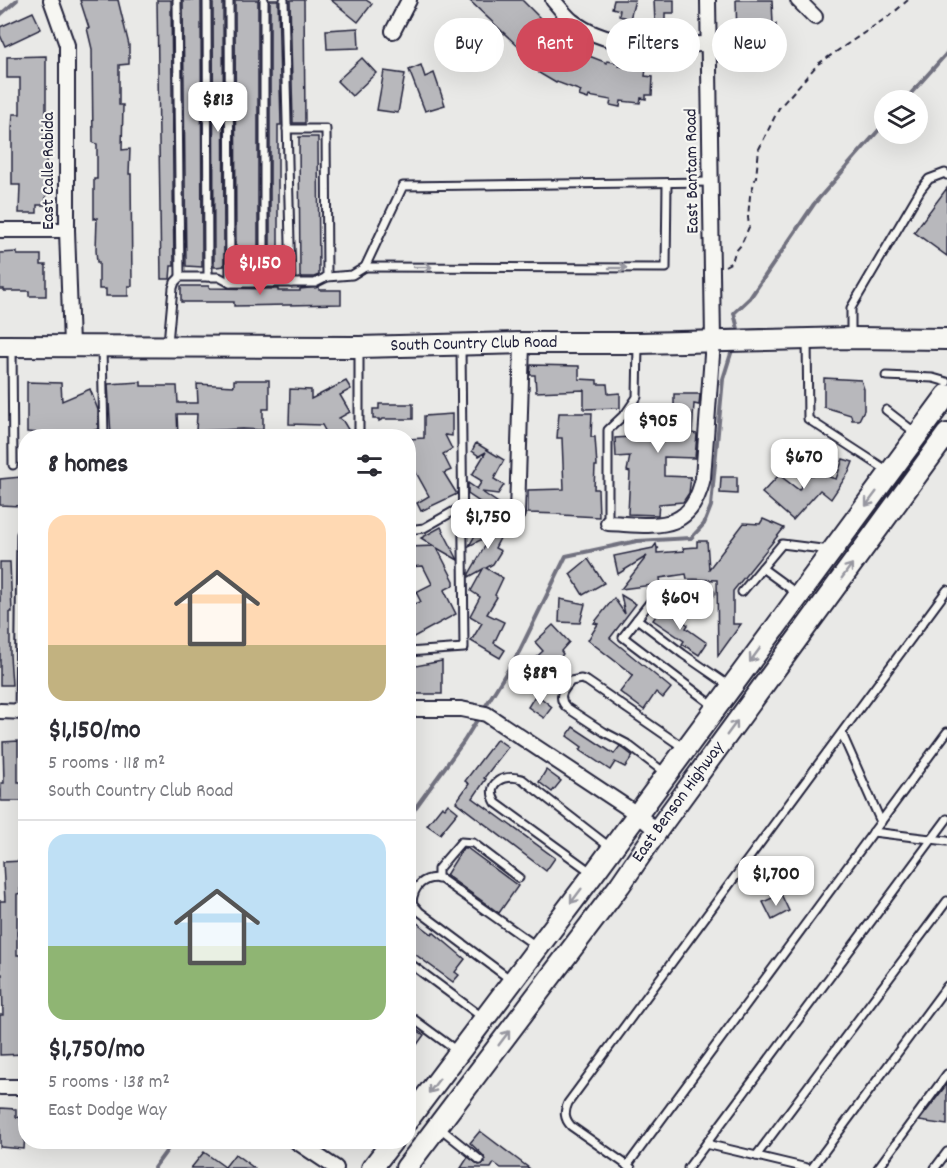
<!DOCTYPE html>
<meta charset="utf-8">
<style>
body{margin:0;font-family:Dekko,sans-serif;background:#f7f7f7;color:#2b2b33;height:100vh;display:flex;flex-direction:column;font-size:22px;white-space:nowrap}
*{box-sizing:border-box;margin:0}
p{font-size:20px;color:#7c7c81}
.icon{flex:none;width:33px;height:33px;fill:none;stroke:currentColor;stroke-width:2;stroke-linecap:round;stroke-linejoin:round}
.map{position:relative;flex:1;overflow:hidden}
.side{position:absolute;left:18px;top:429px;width:398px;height:720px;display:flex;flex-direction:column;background:#fff;border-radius:24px;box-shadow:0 6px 24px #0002}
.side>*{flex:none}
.hud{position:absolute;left:434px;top:18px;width:423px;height:54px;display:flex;gap:12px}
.controls{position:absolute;left:874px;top:90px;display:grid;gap:12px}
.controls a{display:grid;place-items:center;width:54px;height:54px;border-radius:50%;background:#fff;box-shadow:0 6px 24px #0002;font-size:30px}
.price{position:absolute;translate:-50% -51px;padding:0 14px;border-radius:12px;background:#fff;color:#222;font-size:20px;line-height:39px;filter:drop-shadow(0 2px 3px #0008)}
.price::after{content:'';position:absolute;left:50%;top:36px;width:18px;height:14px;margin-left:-9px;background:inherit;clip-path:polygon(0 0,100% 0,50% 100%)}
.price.selected{background:#d1495b;color:#fff}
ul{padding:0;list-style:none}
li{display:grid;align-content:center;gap:12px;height:318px;padding:0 30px}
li+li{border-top:2px solid #e1e1e2}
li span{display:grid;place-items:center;height:186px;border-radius:18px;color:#555}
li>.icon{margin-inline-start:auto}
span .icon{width:108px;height:108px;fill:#fffc;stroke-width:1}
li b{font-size:26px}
h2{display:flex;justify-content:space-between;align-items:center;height:72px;padding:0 30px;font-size:26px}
.pill{padding:0 21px;border-radius:27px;background:#fff;box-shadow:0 6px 24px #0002;font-size:21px;line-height:54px}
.pill.selected{background:#d1495b;color:#fff}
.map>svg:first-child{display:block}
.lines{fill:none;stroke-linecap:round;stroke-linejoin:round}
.stream{stroke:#71717f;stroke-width:4}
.building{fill:#b8b8bc;stroke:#22223b;stroke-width:1.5}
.lane-casing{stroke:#22223b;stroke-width:11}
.street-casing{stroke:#22223b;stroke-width:18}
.secondary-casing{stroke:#22223b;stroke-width:24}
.path{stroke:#22223b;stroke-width:2;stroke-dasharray:6 4.5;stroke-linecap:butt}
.lane{stroke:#f6f6f2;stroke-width:7}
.street{stroke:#f6f6f2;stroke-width:14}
.secondary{stroke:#f6f6f2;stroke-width:20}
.oneway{stroke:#9797a0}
.labels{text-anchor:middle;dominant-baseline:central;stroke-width:4.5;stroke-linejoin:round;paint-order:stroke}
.street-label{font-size:18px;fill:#22223b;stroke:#f6f6f2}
</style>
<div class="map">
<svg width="947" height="1168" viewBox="0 0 947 1168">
<rect width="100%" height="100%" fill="#e9e9e7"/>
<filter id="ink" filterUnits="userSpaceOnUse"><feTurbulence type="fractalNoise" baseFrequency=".0167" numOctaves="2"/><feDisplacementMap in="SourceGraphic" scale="12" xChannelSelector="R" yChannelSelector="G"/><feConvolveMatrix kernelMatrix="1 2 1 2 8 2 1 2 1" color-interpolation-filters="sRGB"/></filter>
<g filter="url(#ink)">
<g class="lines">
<g class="stream">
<path d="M0,15L17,0"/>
<path d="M905,100L947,53"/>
<path d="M737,334L738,329L734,313L750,298L814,204L885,123"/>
<path d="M408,818L464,741L519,652L566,556L637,541L691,538L704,524L711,506L723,379L733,347"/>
<path d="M154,1168L173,1142"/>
</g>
</g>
<g class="building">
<path d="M80,0H118L129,45V64L119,65V105H123L122,150L130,149L129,174H131L132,286H128V296H106V289H99V262H97L96,250L97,218L94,219V179H97V144L93,143L92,49L87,28H89Z"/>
<path d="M157,0H171L174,266H171L170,279H161Z"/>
<path d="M183,0H201L202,267L186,266Z"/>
<path d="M213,0H223L224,266L216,267H214Z"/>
<path d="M235,0H258V277H238L237,264H236Z"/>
<path d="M270,0H278L281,125H278V277H270Z"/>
<path d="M290,0H304L305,123H293Z"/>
<path d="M331,0H366L372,4L358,22Z"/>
<path d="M469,0H522L548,26L544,30L584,54L607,63V61L620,63L619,66L646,69L645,76L653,77L652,95H646V99L641,98L640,103L621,101L620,107L610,105L611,100L589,96L588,99L579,96L581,91L557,82L556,83L539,73L544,64L528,48L524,52Z"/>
<path d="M614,0H635L630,19L619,16L620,10L612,8Z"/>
<path d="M654,0H674V13H665V22L655,23Z"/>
<path d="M736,0H772L773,24H776V37L737,38Z"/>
<path d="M33,12L41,29L5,46L0,35V27Z"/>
<path d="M358,28L359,48L327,49L326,30Z"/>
<path d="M46,56V205H37V213H19L20,185H12V129L13,114H20V78H7V57Z"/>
<path d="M362,58L376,73L352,96L337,81Z"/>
<path d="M421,65L425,77L434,73L445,105L425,111L409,70Z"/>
<path d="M384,71L405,74L398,113L377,110Z"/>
<path d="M299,137H318L319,275L314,277H300Z"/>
<path d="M947,188V256L914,232Z"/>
<path d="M17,252V255H41V265H46V296H29V291H4V289H0V253Z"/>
<path d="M181,286H209V288L278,289V291H300V289L319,287V290H341V304L234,306V302H181Z"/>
<path d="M531,365L579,366V379L597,380V384H607L608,394L620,393V408L584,409V390L536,392L535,375H530Z"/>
<path d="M824,378L861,380L864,389V410L859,420H852L851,415L824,407Z"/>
<path d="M234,380H269V409H263V430L242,429L196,431L197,414H177L178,436H111L108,384L141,382V386H177L178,403H198L197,384L234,386Z"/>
<path d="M346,381L351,389L340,395L350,412L339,418L343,421L352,436H328L322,425L289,424L290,389L311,390V399Z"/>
<path d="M27,382L61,383L62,401L90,389L98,410V429L78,436L27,432Z"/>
<path d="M674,394H700L699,405L694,404L692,433L697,434L695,458L664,457V476L691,477L689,493L683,502L659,504L658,515L628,514L630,472L627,471L630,456L616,457L615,438L630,437L633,412L636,409L674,412Z"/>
<path d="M379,404H413V419H383L379,421V419H373V409H379Z"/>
<path d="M559,413H592L591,437H595L597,466H595L594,489H598L599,517L561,515V514L528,513V490L564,489L562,438H557Z"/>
<path d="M452,414V436L445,435L452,449L443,454L451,470L444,473L457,494L421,511L417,503L429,496L414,469H408V439L424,438V416Z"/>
<path d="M476,443L504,460L494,479L504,485L498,494L482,492L504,507L493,523L497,526L503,515L510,519L495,548L501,551L493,564L486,568L503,578L495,595L497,597L487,614L504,622L494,643L505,650L500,658L471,641L482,623L470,616L480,597L471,591L483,569L469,577V574L492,534L469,546L489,511L472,520L484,505L468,494V483L477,489L482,481L472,475L486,452L479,456L472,451Z"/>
<path d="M843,459L853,462L849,472L831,499L820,490L793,520L762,493L779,475L799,490L807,475H823L836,479Z"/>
<path d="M21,477V484H26V497H20V506L0,505V479Z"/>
<path d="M721,477H737V494L720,493Z"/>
<path d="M763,519L784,528L733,591V624H741L718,656L717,580L687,579L686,574L660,578L661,586L652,587V585L621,589L647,556L618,574L614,556L653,548L656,544L657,548H659L657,549V553L684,551L683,548L697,547V541H707L709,569L744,523L760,524Z"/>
<path d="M441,527L457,558L458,560L437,548L454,581V585L444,590L456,614L410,639L408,605L421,602L416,592L432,584L423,566L408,567V547L434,546L421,538Z"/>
<path d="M588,559L604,583L583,595L570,574Z"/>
<path d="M0,562H10L12,612H10V655L12,685H0Z"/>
<path d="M621,595L636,604L610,638L671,688L663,698L656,692L644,710L620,692L633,675L588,640L598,624L594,623L614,598L625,614Z"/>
<path d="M560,599L585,604L580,623L559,622Z"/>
<path d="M662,607L688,625L686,628L707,643L699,655L682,644L684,641L653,620Z"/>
<path d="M553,625L569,642L561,651L563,654L545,675L532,661L543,651L535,642Z"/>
<path d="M442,661V694H411L410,667Z"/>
<path d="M536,694L552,707L544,718L528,707Z"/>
<path d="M573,727L614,754L620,746L633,756L625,767L615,762L610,770L580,750L582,747L567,736Z"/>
<path d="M497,739L508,747L484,778L486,779L473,798L555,858L546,871L456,802L469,784L465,781Z"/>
<path d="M18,741V782H23V801H1V783H4L3,742Z"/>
<path d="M546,770L561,781L552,792L539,782Z"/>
<path d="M448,804L458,812L440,834L427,825L442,806L445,808Z"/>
<path d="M463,848H467L518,886L499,913L446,875Z"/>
<path d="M22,861V873H26V889H20L21,893L17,894V955H26V1054L0,1055V1015H3L2,974H0V901H5L3,862Z"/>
<path d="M781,894L789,911L772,920L763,902Z"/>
<path d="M408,916L432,934L433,932L465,959L455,972L459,975L453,982L408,949Z"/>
<path d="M408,1024L424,1035L416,1046L408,1041Z"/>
<path d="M947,1084V1125L919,1121Z"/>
<path d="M0,1108L16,1109V1117L26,1118L24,1149L0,1147Z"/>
<path d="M480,1131L529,1168H501L494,1163L491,1168H461L468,1157L479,1165L485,1163L484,1156L470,1143Z"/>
<path d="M204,1152L225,1167L235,1154L254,1168H191Z"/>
</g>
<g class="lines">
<defs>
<g id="lane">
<path d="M177,0L180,277"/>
<path d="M207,0L208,277"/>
<path d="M229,0L230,283"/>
<path d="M264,0V284"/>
<path d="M284,0L291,283"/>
<path d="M287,129H326L327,277"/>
<path d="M365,267L666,268L667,183"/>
<path d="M851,337V308L921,189L929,179L945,173L947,175"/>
<path d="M807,340L808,419L888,471"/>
<path d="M168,343L173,288L175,282L180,277H219L230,283H315L327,277L352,275L365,267L403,186L711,182"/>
<path d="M12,348L13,465"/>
<path d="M102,349L104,436"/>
<path d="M359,349V436"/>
<path d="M886,376L933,378L947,382"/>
<path d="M886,410L917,434"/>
<path d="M608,523V430L626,413L637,397L638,346"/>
<path d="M408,530L424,528L463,506"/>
<path d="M762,568L799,595"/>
<path d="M742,592L782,544L830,550"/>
<path d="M637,619L655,596L710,593"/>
<path d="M408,652L464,648L461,346"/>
<path d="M714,706L623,637L637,619L683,654L731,687"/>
<path d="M19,712L21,534"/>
<path d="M842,734L881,822"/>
<path d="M665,773L627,744L604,732L566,707C557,697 563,690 571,681L581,679L587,681L684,748"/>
<path d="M873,832L947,841"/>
<path d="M591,872L496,803C484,782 504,774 522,779L611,848"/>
<path d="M438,879V869L461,842L473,843L519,878"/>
<path d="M408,962L482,1017"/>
<path d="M511,980L420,912L412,903C413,887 424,875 441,879L536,946"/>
<path d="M408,1015L457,1051"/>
<path d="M440,1128L480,1160"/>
<path d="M706,1144L947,819"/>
<path d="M756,1156L947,901"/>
<path d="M627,1166L947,732"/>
<path d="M631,1168L571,1126C564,1118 564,1112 568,1103L947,590"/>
<path d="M688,1168L706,1144L807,1168"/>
<path d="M812,1168L947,986"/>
<path d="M878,1168L947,1074"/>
<path d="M935,1168L947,1152"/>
</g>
<g id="street">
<path d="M51,0L67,45V230L71,345"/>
<path d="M553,0C559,7 565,15 572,21C611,51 662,44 709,44"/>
<path d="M798,0L815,17"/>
<path d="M393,31L409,0"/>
<path d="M0,230H67"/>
<path d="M517,514L522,343"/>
<path d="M608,523C655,525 691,535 703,478L713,341L708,0"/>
<path d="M408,709H461L486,714L637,814L657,831"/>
<path d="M0,711L26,712"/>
<path d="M0,1087H26"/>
<path d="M297,1142L336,1168"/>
</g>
<g id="secondary">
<path id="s1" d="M0,346L359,347L522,343H638L851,338L947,339"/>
<path d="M408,1120L589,880L947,395"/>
<path d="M372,1168L392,1142"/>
<path id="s2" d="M406,1168L620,885L657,831L947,434"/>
</g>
</defs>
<use href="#lane" class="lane-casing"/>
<use href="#street" class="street-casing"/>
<use href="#secondary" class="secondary-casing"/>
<path class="path" d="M725,266L732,262L735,252L741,245L749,227L748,217L750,196L756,177L759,149L779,108L818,64L892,14L908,0"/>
<use href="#lane" class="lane"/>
<use href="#street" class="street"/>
<use href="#secondary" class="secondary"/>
</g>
<defs><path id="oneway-shaft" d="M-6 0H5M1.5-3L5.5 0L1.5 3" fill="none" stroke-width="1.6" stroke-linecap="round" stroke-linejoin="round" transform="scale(1.5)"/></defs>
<g class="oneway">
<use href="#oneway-shaft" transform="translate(423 267)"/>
<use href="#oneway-shaft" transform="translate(618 268)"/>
<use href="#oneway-shaft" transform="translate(871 499) rotate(127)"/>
<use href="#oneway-shaft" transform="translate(847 571) rotate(-54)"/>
<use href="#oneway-shaft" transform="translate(755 655) rotate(126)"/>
<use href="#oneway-shaft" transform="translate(732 728) rotate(-54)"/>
<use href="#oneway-shaft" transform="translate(576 896) rotate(127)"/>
<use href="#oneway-shaft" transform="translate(504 1038) rotate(-53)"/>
<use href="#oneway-shaft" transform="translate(434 1086) rotate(127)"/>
</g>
</g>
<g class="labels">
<g class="street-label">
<text transform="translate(49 171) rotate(-90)">East Calle Rabida</text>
<text transform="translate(693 171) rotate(-91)">East Bantam Road</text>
<text stroke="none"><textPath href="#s1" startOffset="474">South Country Club Road</textPath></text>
<text stroke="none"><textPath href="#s2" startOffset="456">East Benson Highway</textPath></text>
</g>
</g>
</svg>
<div class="controls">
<a><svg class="icon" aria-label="layers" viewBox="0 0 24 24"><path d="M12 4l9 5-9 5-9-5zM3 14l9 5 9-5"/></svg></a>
</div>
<b class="price" style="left:218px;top:133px">$813</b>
<b class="price selected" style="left:260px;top:296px">$1,150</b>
<b class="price" style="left:658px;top:454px">$905</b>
<b class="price" style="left:804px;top:490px">$670</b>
<b class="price" style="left:488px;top:550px">$1,750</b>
<b class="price" style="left:680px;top:631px">$604</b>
<b class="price" style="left:540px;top:706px">$889</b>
<b class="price" style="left:776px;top:907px">$1,700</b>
<div class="hud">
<a class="pill">Buy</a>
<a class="pill selected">Rent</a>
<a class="pill">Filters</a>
<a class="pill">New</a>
</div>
<section class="side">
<h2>8 homes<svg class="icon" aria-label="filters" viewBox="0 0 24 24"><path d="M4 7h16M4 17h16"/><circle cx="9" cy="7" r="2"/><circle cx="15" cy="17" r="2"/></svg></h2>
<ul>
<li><span style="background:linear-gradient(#ffd9b3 70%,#c2b280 0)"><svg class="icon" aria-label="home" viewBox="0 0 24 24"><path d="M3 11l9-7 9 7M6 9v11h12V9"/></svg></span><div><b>$1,150/mo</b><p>5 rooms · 118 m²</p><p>South Country Club Road</p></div></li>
<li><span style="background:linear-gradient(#bfe0f5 60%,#8fb573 0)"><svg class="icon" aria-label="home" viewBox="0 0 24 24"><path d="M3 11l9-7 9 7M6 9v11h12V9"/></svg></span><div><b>$1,750/mo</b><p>5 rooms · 138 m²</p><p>East Dodge Way</p></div></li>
</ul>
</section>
</div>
